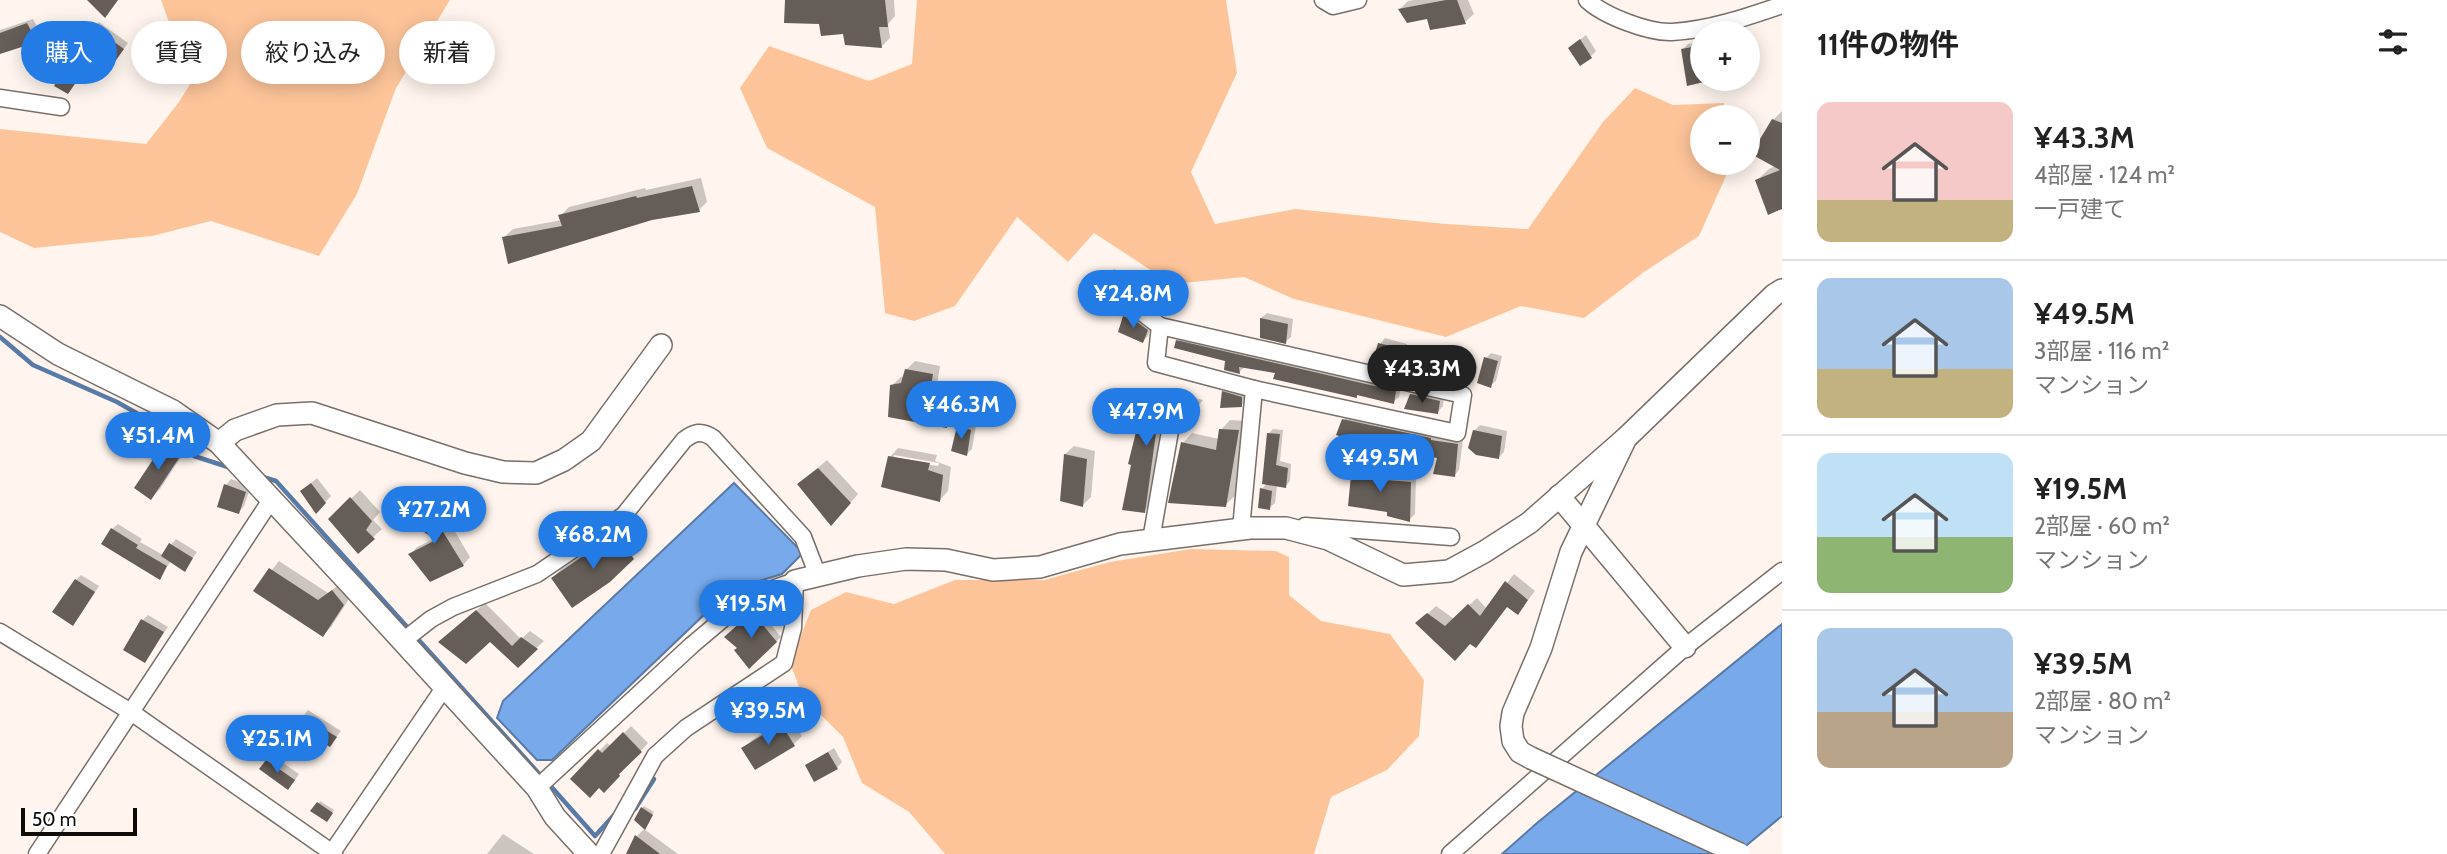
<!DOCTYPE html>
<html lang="ja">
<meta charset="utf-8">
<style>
body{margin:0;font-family:Cabin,"Noto Sans JP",sans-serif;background:#f2f2f2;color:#222;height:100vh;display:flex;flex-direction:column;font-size:26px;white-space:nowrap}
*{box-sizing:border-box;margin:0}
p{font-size:23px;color:#767676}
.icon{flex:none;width:38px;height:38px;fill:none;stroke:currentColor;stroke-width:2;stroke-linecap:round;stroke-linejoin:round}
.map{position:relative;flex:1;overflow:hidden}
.sheet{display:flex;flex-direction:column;background:#fff;width:665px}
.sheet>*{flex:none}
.hud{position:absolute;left:21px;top:21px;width:665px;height:63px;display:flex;gap:14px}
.controls{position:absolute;left:1690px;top:21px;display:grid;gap:14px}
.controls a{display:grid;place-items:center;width:70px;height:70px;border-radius:50%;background:#fff;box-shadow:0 4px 18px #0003;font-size:35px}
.scale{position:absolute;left:21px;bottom:18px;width:116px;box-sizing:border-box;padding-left:7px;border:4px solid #0e0b09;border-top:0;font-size:19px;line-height:24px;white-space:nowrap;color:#0e0b09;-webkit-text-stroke:5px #fff;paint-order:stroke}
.price{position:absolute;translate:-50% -60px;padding:0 16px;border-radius:24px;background:#237ce6;color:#fff;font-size:23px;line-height:46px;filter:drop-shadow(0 2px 4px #0008)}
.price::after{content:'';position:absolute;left:50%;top:42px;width:21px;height:16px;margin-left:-10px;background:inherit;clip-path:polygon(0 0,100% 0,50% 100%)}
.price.on{background:#222;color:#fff}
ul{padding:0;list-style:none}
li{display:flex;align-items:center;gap:21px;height:175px;padding:0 35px}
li+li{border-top:2px solid #e0e0e0}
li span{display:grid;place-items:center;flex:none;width:196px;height:140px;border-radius:14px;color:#555}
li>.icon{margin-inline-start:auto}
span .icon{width:84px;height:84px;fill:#fffc;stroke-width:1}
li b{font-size:30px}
h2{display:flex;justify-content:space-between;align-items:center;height:84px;padding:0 35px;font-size:30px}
.tag{padding:0 24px;border-radius:32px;background:#fff;box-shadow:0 4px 18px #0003;font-size:24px;line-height:63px}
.tag.on{background:#237ce6;color:#fff}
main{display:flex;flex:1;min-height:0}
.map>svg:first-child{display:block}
.green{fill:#fdc499}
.water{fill:#78a9eb;stroke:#587aa7;stroke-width:2}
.shadow{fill:#0003;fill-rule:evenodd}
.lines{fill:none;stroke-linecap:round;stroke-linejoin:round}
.stream{stroke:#587aa7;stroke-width:4.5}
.building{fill:#655d57}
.minor-casing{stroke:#776f69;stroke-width:19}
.tertiary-casing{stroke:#776f69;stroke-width:24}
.minor{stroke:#fff;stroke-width:16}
.tertiary{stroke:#fff;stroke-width:21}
.tertiary-bridge-casing{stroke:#776f69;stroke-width:24;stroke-linecap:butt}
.tertiary-bridge{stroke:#fff;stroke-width:21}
</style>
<main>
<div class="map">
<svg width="1782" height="854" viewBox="0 0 1782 854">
<rect width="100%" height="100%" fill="#fff5ee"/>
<g class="green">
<path d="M161,0H450L396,88L357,194L319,256L211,221L152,236L34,248L0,232V129L146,144L179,102L215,44L170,25Z"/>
<path d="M917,0H1226L1237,73L1191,172L1215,224L1295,209L1446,224L1528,229L1603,122L1635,88L1673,105L1724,103V117H1703V163H1726V176L1699,236L1644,272L1584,318L1521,306L1446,337L1294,299L1244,277L1172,284L1094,233L1068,262L1017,217L955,306L914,321L885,313L875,207L767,148L740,88L769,46L869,81L912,64Z"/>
<path d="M1191,549L1276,551L1289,557V595L1321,621L1390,634L1424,680L1419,736L1387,770L1331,797L1314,854H945L909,812L862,783L843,737L803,697L790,663L811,610L846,592L894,604L955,580H1044L1110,562Z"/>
</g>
<g class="water">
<path d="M734,483L803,553L782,574L730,590L552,760H537L497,718L503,701Z"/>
<path d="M1782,624V816L1736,854H1502L1537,823Z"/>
</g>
<g class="shadow">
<path d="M787,0H894L895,16L888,24L890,38L882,46L820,22Z"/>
<path d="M1414,0H1468L1474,14L1465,22L1428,17L1400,9L1408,1Z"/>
<path d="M33,19L41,35L36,41L0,52V30Z"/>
<path d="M99,22L128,43L116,60L95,54L71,57Z"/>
<path d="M1586,35L1596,51L1591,56L1576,43Z"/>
<path d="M1703,41L1704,79L1703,80L1683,49L1688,44Z"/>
<path d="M1782,111V156L1773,120Z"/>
<path d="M1782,163V208L1757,180L1769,169Z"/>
<path d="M701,178L707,202L699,210L504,237L513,229L562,220L560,216L569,207L645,188L646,190Z"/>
<path d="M1114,269L1127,276L1109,296V275Z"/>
<path d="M1129,311L1152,324L1148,336L1143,341L1124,317Z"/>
<path d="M1267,313L1293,319L1291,337L1285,342L1261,337V318Z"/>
<path d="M1183,336L1401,386L1399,397L1393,402L1359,394L1356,396L1277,372L1246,366L1239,372L1227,359L1178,341Z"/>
<path d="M1385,338L1407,344L1405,360L1399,365L1380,344Z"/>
<path d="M1432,350L1456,356L1455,370L1450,375L1446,374L1442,378L1426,356Z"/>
<path d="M1491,353L1502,356L1496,381L1490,386L1486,358Z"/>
<path d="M915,361L940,366L937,384L957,390L955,417L946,426L892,385L901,377L905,376L906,370Z"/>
<path d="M1229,387L1247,392V400L1241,405L1223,392Z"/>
<path d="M1149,388L1203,400L1197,407L1163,409L1150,505L1144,511L1133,464L1143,393Z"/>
<path d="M1417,390L1444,395L1443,406L1438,412L1411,395Z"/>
<path d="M1350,414L1436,435L1463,439L1459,470L1454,476L1439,457L1403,442L1376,437L1370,445L1344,420Z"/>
<path d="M1230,420L1247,421L1235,496L1225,505L1183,443L1192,433L1219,439L1221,430Z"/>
<path d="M964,422L976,425L972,449L967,454L958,427Z"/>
<path d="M1480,425L1507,431L1504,452L1498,458L1474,431Z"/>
<path d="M1273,429L1283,430L1280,461L1291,464L1290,481L1286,486L1277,485L1275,503L1269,508L1262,489L1267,483L1269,433Z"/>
<path d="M174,436L189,445L160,489L151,498L165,444Z"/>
<path d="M1074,446L1095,451L1091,497L1083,505L1065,454Z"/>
<path d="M898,448L937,455L935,461L951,467L948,491L940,500L890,457ZM894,455L939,463L938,466L894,459Z"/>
<path d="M827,460L858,494L839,515L799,484Z"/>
<path d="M1359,460L1379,463L1377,474L1416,477L1415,514L1409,520L1389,511L1354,466Z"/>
<path d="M317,478L331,496L316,512L302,491Z"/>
<path d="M231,479L251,486L244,506L239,512L219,506L226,485Z"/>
<path d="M360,490L380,512L373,520L382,529L358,551L330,519Z"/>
<path d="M437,493L451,502L444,513L470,557L463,565L410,555L417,547L436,538L414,523Z"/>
<path d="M118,524L142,539L140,542L163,555L176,539L197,552L184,570L171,561L159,578L112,529Z"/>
<path d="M624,527L641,549L608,580L553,578L561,569Z"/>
<path d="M279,561L328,593L341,583L351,596L331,627L323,635L256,590Z"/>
<path d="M1514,574L1535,591L1518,613L1508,605L1483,638L1418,623L1436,606L1454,619L1477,598L1487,609Z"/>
<path d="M81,575L99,586L78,618L76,580Z"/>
<path d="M485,603L521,639L530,631L544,641L518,665L490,640L448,635Z"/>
<path d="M758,609L781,637L749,667L739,647L727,637Z"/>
<path d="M148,615L168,627L145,661L143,620Z"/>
<path d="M308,710L341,731L330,745L297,724Z"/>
<path d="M790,717L802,736L794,744L744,748L752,740Z"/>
<path d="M631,726L648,743L604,791L599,786L572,779L607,743L611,746Z"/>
<path d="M834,748L842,762L837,768L807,765Z"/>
<path d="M273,756L299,774L293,783L261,769Z"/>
<path d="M320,801L334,810L329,818L313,811Z"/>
<path d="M644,806L654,812L646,825L642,808Z"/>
<path d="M644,829L678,854H633L630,851L637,836Z"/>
<path d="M503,834L534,854H487Z"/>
</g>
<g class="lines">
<g class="stream">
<path d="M0,337L33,365L117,402L168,431L194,456L231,468"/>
<path d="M263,477L276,481L542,777"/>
<path d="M548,783L595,836L614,815L618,814"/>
<path d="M630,810L635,809L654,779"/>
</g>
</g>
<g class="building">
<path d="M87,0H118L105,18Z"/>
<path d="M785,0H885L888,27H879L882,48L845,45L843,34L821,36L819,24L784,23Z"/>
<path d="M1446,0H1457L1466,24L1430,30L1427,19L1407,23L1398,9Z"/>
<path d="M27,23L37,42L0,54V33Z"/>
<path d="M92,26L124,49L111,67L94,56L68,94L54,86L70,56Z"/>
<path d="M1580,39L1592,58L1580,66L1568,48Z"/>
<path d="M1698,46L1704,82L1687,86L1681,49Z"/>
<path d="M1772,119L1782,123V209L1768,215L1755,180L1780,170L1751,154Z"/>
<path d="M692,186L700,212L652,220L508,264L502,237L562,226L558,215L636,196L637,198Z"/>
<path d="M1108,274L1123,282L1109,298L1097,287Z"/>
<path d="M1123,316L1137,322L1148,330L1143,343L1118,332Z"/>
<path d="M1260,318L1288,324L1286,344L1260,338Z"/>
<path d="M1176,340L1396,391L1394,404L1357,395V398L1273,379L1275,373L1239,367L1240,374L1224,370L1225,361L1174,348Z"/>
<path d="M1378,343L1403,349L1400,367L1373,360Z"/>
<path d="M1424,355L1452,361L1450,377L1443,375V380L1417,374Z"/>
<path d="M1484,357L1498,361L1491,388L1477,383Z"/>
<path d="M905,369L933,374L930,393L949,398L947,428L888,417L890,385L901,383Z"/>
<path d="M1222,391L1242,397V407L1220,408Z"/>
<path d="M1142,392L1198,406V409L1159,411L1145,513L1122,510L1131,465L1128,464L1138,424L1133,423Z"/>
<path d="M1410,394L1440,401L1438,414L1404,409Z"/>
<path d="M1342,419L1431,438V440L1458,444L1455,477L1433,474L1437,458L1399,449L1401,444L1371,438L1370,447L1336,435Z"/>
<path d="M957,426L971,430L967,456L951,451Z"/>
<path d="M1219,429L1239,430L1226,507L1168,503L1181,442L1216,450Z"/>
<path d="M1473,430L1502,436L1499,459L1476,455L1468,448Z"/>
<path d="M1267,433L1280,434L1276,465L1288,468L1286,488L1262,484Z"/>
<path d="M164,443L181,455L151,500L134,488Z"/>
<path d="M1064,454L1087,459L1083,507L1060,501Z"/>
<path d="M888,456L930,463L928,470L943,475L940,502L881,487Z"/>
<path d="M1352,465L1374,468L1373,479L1411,482L1410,522L1387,516V512L1348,506Z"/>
<path d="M818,468L851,503L831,526L797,484Z"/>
<path d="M311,483L326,503L316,514L300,491Z"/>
<path d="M224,484L246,492L239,514L217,507Z"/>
<path d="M1260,488L1272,491L1270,510L1258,508Z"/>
<path d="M350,497L372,521L366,530L375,539L358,554L328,519Z"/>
<path d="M428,500L445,510L437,522L464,566L430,582L408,554L436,540L412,524Z"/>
<path d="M111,528L138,545L136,548L167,566L160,580L101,544Z"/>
<path d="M615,534L634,559L610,582L572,608L551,578Z"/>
<path d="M169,543L193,558L185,572L161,556Z"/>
<path d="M269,568L318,600L332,590L344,605L323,637L253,591Z"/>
<path d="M75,579L95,592L73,626L52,612Z"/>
<path d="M1505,581L1528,600L1518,615L1507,607L1476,648L1470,644L1455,661L1415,623L1427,613L1445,626L1468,604L1480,616Z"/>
<path d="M476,610L512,646L521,637L538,649L518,668L490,642L466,664L438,642Z"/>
<path d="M752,612L777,642L749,669L734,650L737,648L724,637Z"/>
<path d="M141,619L164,632L145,663L123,650Z"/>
<path d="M301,715L337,737L330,747L295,725Z"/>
<path d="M781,724L795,746L755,770L741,748Z"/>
<path d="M623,732L642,752L619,774L620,776L604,793L599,788L590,798L570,779L598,749L602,753Z"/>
<path d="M828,752L838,769L814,782L805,765Z"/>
<path d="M266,760L295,780L288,790L259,769Z"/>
<path d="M317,802L333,813L327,822L310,811Z"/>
<path d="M641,807L653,815L645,830L634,820Z"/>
<path d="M635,835L660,854H626Z"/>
</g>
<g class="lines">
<defs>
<g id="minor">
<path d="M1323,0L1333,6L1358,0"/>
<path d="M1587,0C1604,16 1649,33 1672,32C1709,30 1747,17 1782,5"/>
<path d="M0,98L61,107"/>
<path d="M1127,301L1160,326L1156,363L1254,389L1241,529"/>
<path d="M1160,326L1463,395L1457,433L1254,389"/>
<path d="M1305,526L1451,537"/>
<path d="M1151,540L1170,431"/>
<path d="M0,632L131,712L334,854"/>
<path d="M403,641L431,619L453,607L537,574L624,515L684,440C694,432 702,430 713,438L803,537L818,576"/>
<path d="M537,788L692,645L749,597L795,581L793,628L784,663L686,728L655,756L601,854"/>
<path d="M37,854L271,500"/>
<path d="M331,854L444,688"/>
<path d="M1450,854L1685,647L1782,571"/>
</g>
<g id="tertiary">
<path d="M0,316L58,354L173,411L219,443L355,589L537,788L555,817L589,854"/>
<path d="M219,443L235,430L277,415L312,413L465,463L503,472L536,473L564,460L591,441L661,345"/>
<path d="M1559,496L1685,647"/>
<path d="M795,581L858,566L906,559L946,560L993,570L1040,567L1120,544L1250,528H1286L1328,539L1403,575L1449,571L1484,552L1529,523L1626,438"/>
<path d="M1531,758L1520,752L1513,741L1511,726L1513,713L1541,648L1571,552L1626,438L1774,295L1782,290"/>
</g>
</defs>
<use href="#minor" class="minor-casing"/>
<use href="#tertiary" class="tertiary-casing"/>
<use href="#minor" class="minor"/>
<use href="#tertiary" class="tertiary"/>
<defs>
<path id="tertiary-bridge" d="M1531,758L1740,854"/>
</defs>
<use href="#tertiary-bridge" class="tertiary-bridge-casing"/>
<use href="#tertiary-bridge" class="tertiary-bridge"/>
</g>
</svg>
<div class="controls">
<a>+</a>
<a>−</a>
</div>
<div class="scale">50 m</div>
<b class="price" style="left:1133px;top:330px">¥24.8M</b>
<b class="price on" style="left:1422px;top:405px">¥43.3M</b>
<b class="price" style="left:961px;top:441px">¥46.3M</b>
<b class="price" style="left:1146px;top:448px">¥47.9M</b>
<b class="price" style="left:158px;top:472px">¥51.4M</b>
<b class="price" style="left:1380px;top:494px">¥49.5M</b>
<b class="price" style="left:434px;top:546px">¥27.2M</b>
<b class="price" style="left:593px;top:571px">¥68.2M</b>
<b class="price" style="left:751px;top:640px">¥19.5M</b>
<b class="price" style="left:768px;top:747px">¥39.5M</b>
<b class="price" style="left:277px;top:775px">¥25.1M</b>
<div class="hud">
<a class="tag on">購入</a>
<a class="tag">賃貸</a>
<a class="tag">絞り込み</a>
<a class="tag">新着</a>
</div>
</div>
<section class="sheet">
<h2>11件の物件<svg class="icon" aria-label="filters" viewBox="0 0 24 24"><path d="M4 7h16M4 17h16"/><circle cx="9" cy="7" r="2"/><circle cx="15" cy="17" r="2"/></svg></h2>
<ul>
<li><span style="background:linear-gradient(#f6c9c9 70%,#c2b280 0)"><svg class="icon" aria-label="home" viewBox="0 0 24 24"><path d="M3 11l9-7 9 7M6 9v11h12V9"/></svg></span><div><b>¥43.3M</b><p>4部屋 · 124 m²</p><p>一戸建て</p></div></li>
<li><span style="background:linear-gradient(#a9c7e8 65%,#c2b280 0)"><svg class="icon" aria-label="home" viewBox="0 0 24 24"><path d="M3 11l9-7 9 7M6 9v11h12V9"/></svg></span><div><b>¥49.5M</b><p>3部屋 · 116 m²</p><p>マンション</p></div></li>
<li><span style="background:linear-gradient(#bfe0f5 60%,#8fb573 0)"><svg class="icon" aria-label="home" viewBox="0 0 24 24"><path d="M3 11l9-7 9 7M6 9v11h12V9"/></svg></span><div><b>¥19.5M</b><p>2部屋 · 60 m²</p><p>マンション</p></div></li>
<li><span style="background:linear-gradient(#a9c7e8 60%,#b9a48a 0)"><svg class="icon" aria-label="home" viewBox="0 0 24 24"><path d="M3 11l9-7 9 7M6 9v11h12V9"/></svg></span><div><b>¥39.5M</b><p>2部屋 · 80 m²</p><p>マンション</p></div></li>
</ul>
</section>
</main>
